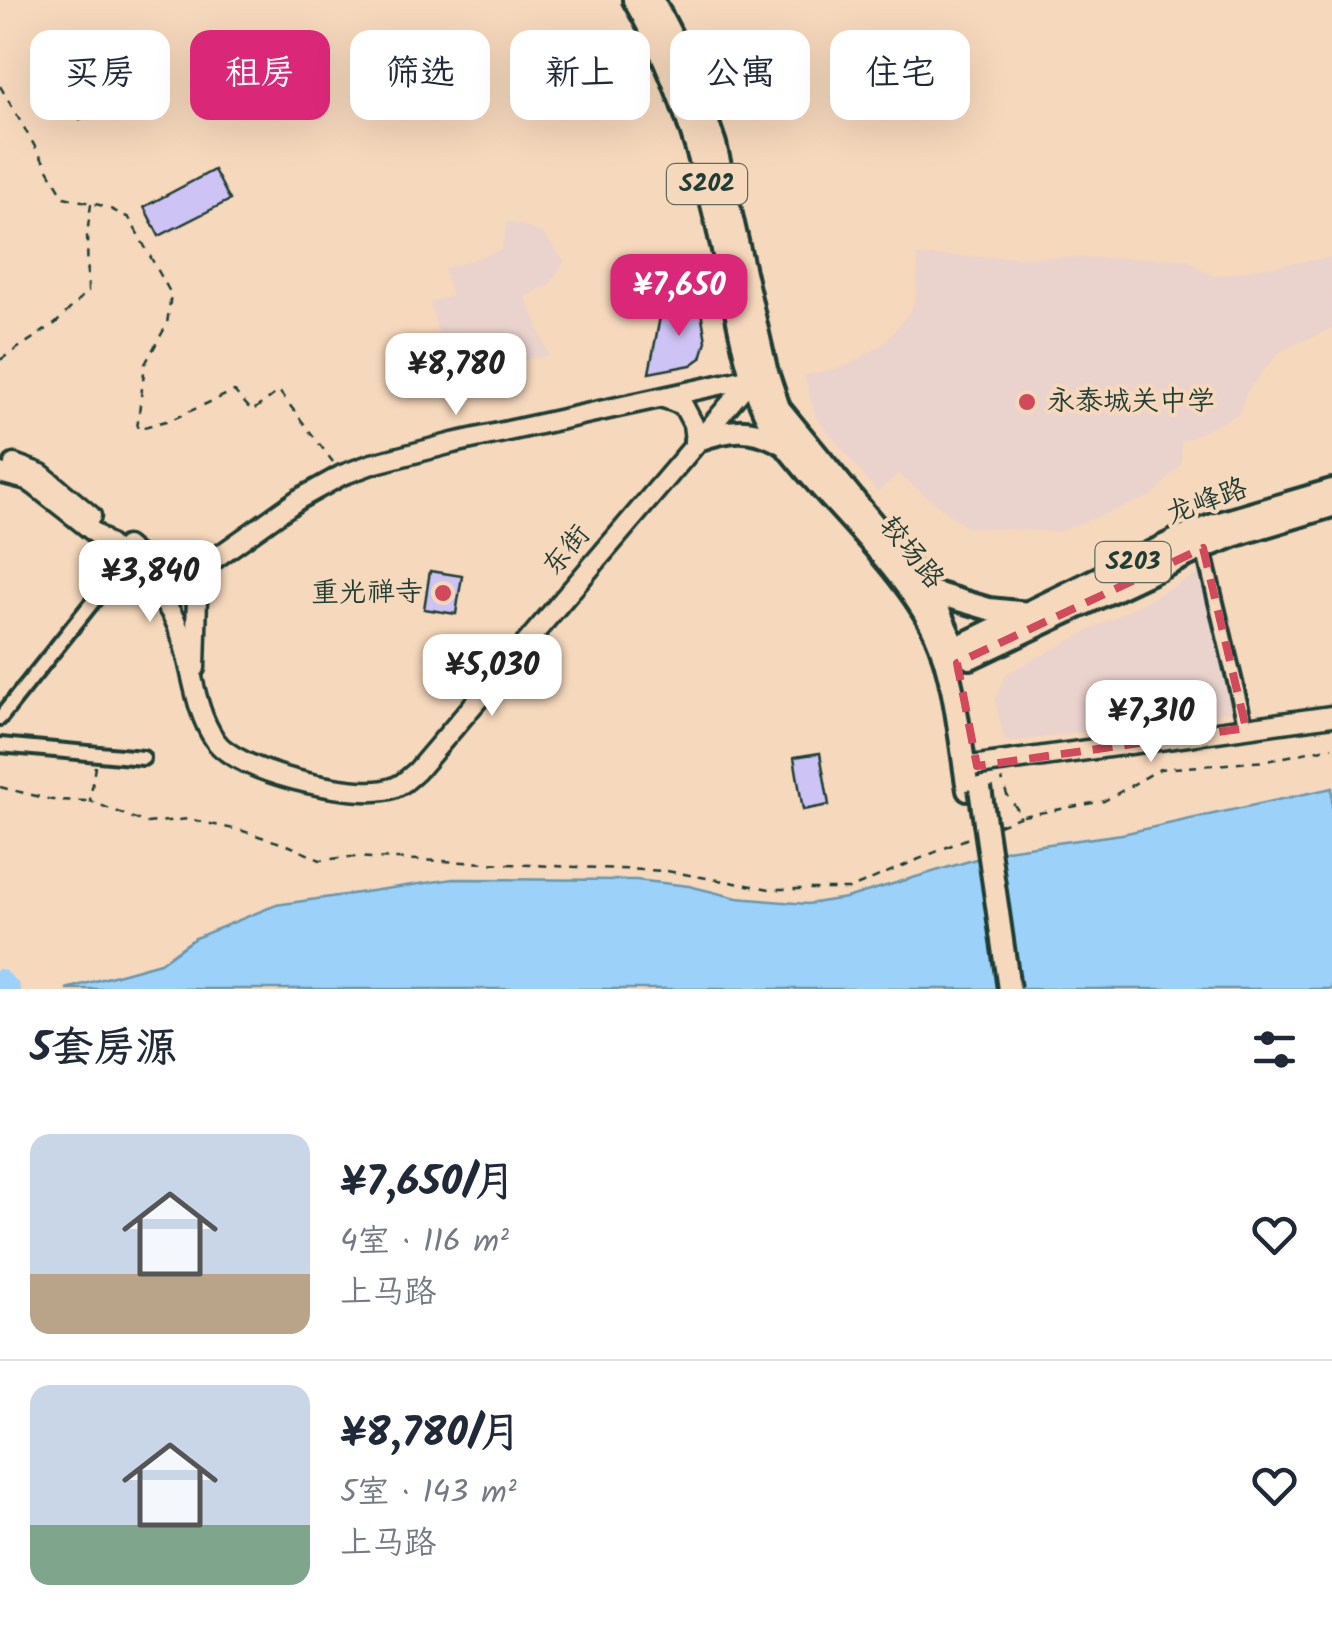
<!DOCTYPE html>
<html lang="zh">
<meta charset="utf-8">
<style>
body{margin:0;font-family:Kalam,"LXGW WenKai TC",sans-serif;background:#f6f6f7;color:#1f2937;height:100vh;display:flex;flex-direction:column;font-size:38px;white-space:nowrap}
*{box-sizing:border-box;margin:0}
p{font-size:32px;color:#747a83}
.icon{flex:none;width:55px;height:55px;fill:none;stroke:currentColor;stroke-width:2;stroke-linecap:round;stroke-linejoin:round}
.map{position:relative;height:989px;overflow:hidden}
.side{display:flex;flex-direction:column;background:#fff;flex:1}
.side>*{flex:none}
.top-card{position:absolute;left:30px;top:30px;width:1272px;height:90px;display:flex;gap:20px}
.price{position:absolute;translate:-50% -85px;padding:0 22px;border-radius:20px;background:#fff;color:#222;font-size:32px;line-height:65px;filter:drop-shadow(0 2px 5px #0008)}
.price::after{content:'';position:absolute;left:50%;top:60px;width:30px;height:22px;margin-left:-15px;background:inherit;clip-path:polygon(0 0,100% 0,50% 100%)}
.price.selected{background:#db2777;color:#fff}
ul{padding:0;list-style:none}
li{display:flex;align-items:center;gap:30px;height:250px;padding:0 30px}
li+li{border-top:2px solid #e0e1e3}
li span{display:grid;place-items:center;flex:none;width:280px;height:200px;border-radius:20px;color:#555}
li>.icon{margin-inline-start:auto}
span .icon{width:120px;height:120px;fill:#fffc;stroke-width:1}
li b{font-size:42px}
h2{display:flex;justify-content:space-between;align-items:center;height:120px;padding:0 30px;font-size:42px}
.chip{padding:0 35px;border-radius:20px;background:#fff;box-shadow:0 10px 40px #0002;font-size:35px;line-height:90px}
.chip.selected{background:#db2777;color:#fff}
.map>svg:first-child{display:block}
.built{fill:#ead2cd}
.water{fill:#9cd2fa;stroke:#6a96ab;stroke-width:2.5}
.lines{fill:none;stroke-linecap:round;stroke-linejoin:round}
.river{stroke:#9cd2fa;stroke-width:20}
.building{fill:#cdc3f5;stroke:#1f3d34;stroke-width:2.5}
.street-casing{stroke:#1f3d34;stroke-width:20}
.secondary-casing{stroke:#1f3d34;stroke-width:25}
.primary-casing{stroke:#1f3d34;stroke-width:28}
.path{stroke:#1f3d34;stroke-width:2.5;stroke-dasharray:8 8;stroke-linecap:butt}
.street{stroke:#f6d8bc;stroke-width:12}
.secondary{stroke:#f6d8bc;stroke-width:18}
.primary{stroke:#f6d8bc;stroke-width:20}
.primary-bridge-casing{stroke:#1f3d34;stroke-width:28;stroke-linecap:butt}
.primary-bridge{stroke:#f6d8bc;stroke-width:20}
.marked{fill:none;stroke:#d1495b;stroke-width:8;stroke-dasharray:20 12;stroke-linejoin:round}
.poi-dot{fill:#d1495b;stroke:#f6d8bc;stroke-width:4}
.labels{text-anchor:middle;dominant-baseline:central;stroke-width:8;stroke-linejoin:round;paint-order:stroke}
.shield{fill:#f6d8bc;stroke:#606c5d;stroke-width:2.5}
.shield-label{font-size:25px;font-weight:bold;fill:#1f3d34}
.poi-label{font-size:28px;fill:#1f3d34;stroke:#f6d8bc;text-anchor:start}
.street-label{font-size:28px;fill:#1f3d34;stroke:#f6d8bc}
</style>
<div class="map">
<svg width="1332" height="989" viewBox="0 0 1332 989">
<rect width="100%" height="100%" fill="#f6d8bc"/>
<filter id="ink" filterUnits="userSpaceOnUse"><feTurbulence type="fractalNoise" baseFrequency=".01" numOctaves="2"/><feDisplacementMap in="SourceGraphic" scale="20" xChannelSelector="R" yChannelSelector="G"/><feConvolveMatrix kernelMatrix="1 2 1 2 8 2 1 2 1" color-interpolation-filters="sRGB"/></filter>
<g filter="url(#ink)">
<g class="built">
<path d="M507,221L542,233L564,261L550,284L525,296L549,355L449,376L430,302L452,296L444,269L502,250Z"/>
<path d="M918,256L1186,259L1213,276L1332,257V328L1280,351L1247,391L1239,414L1181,442V464L1153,495L1058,532L966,527L898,474L877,492L816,417L804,376L847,366L886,342L911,310L916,295Z"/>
<path d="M1202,572L1231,711L1010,742L1004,739L995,699L1006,674Z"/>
</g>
<path class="water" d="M1332,788V989H66L160,963L195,938L276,905L453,879L636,880L689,886L737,898L807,904L846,898L1006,850L1122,834Z"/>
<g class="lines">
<path class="river" d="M0,979L10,989"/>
</g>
<g class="building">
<path d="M135,60L147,82L80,119L68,98Z"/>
<path d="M214,170L230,200L159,236L144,207Z"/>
<path d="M700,305L706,341L701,358L691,365L649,373L661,312Z"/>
<path d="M430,571L462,576L456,614L424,609Z"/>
<path d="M820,753L829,805L803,810L794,757Z"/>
</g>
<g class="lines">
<defs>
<g id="street">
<path d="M1203,548L1246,728"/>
<path d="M0,718L126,560"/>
<path d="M0,745L143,758"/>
</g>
<g id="secondary">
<path d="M664,398L683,405L693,424L695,441"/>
<path d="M14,464L41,474L91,516"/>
<path d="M0,473L27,480L37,487C81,523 133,558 166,605C194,644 188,701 215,740C236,772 348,797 385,790C399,788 407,780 417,771L752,378"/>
<path d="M126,546C155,571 167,578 206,565L299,499L342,475L372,464L453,443L751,378"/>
<path d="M195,668L197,597L206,565"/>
<path d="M964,767L1332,716"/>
</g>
<g id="primary">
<path d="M634,0C683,84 707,177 728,272C738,318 745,368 764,411C774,434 792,454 808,473C848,519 910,579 935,633C955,677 960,742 968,790"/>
<path d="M653,0L691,74L715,144L766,369L779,408L918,578L938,609L953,643"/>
<path d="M695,441C728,429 751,425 783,444"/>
<path d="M928,591L989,609L1028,613"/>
<path d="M943,654L1176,540L1216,524L1332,490"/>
<path d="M970,658L1203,548L1239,534L1332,506"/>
</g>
</defs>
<use href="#street" class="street-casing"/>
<use href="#secondary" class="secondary-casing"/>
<use href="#primary" class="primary-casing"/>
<g class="path">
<path d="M0,86L64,197L104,206L129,218L171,294L167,324L145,364L137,429L173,419L234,391L252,411L279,391L333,462"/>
<path d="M0,360L56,323L88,291L87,235L91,204"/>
<path d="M95,766L90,801L146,823L188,819L243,831L290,846L320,860L351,857L667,871L770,889H849L973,836"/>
<path d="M0,787L52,800L89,801"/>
<path d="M1023,816L1104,801L1160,769L1266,761L1332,747"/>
<path d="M999,825L1022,816L1007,795L1002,779"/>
</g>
<use href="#street" class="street"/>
<use href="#secondary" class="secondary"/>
<use href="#primary" class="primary"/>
<defs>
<path id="primary-bridge" d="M980,788L1009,989"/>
</defs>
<use href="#primary-bridge" class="primary-bridge-casing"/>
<use href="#primary-bridge" class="primary-bridge"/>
</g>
</g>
<path class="marked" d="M1203,548L1246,728L977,766L957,663Z"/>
<g class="poi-dot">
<circle cx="1027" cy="402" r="10"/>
<circle cx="443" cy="593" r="10"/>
</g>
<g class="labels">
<g class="shield">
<rect x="667" y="164" width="80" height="40" rx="8"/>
<rect x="1095.5" y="542" width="75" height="40" rx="8"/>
</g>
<g class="shield-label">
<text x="707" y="184">S202</text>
<text x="1133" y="562">S203</text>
</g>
<g class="poi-label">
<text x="1047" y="402">永泰城关中学</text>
<text x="423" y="593" text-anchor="end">重光禅寺</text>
</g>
<g class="street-label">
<text transform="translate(1207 502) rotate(-20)">龙峰路</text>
<text transform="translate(567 551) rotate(-50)">东街</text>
<text transform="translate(911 553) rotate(51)">较场路</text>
</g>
</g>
</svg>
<b class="price selected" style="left:679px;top:339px">¥7,650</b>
<b class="price" style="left:456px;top:418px">¥8,780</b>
<b class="price" style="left:150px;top:625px">¥3,840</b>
<b class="price" style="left:492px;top:719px">¥5,030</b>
<b class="price" style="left:1151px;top:765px">¥7,310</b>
<div class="top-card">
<a class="chip">买房</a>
<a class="chip selected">租房</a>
<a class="chip">筛选</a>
<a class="chip">新上</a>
<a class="chip">公寓</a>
<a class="chip">住宅</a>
</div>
</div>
<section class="side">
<h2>5套房源<svg class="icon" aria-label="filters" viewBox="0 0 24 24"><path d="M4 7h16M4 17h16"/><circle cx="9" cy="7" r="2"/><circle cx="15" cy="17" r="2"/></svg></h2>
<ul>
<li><span style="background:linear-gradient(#c9d6e8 70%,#b9a48a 0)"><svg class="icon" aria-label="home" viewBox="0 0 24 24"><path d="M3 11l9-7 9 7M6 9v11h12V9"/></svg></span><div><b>¥7,650/月</b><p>4室 · 116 m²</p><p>上马路</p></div><svg class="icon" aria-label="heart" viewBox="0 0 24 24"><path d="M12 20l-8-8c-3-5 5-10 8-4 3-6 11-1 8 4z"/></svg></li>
<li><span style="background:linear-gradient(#c9d6e8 70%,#7fa58c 0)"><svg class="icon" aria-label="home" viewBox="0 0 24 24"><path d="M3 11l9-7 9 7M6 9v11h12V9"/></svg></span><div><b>¥8,780/月</b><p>5室 · 143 m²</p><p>上马路</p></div><svg class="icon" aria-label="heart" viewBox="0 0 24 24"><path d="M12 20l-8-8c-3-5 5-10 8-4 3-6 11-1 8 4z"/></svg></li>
</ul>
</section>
